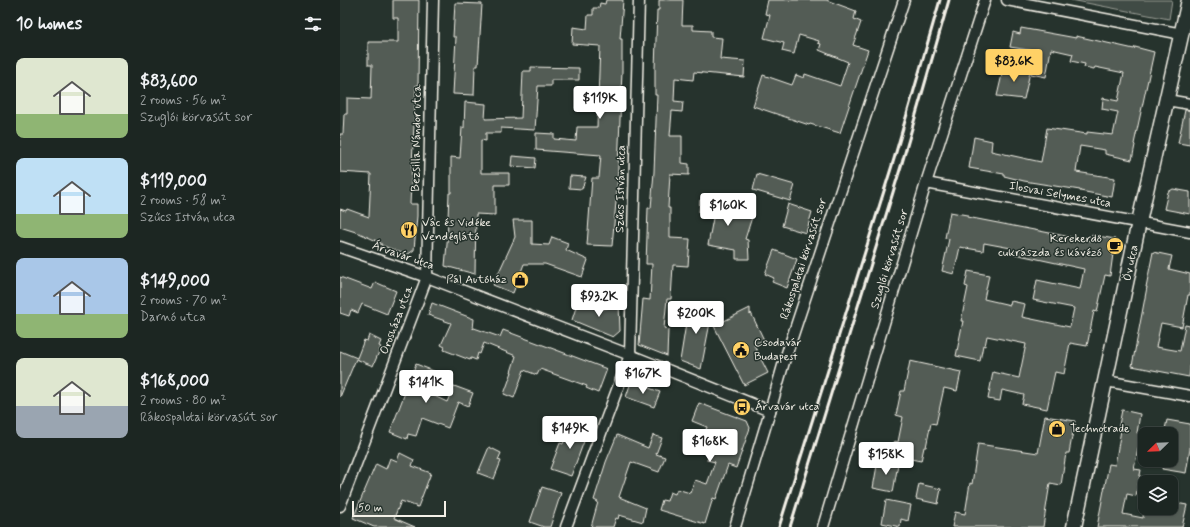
<!DOCTYPE html>
<meta charset="utf-8">
<style>
body{margin:0;font-family:Mynerve,sans-serif;background:#252e2a;color:#f1f3f6;height:100vh;display:flex;flex-direction:column;font-size:15px;white-space:nowrap}
*{box-sizing:border-box;margin:0}
p{font-size:13px;color:#a0a5a5}
.icon{flex:none;width:22px;height:22px;fill:none;stroke:currentColor;stroke-width:2;stroke-linecap:round;stroke-linejoin:round}
.map{position:relative;flex:1;overflow:hidden}
.details{display:flex;flex-direction:column;background:#1c2622;width:340px}
.details>*{flex:none}
.needle{width:26px;rotate:247deg}
.fabs{position:absolute;left:798px;top:427px;display:grid;gap:8px}
.fabs a{display:grid;place-items:center;width:40px;height:40px;border-radius:8px;background:#1c2622;box-shadow:0 1px 3px #0004,0 0 0 1px #3a4340;font-size:20px}
.scale{position:absolute;left:12px;bottom:10px;width:94px;box-sizing:border-box;padding-left:4px;border:2px solid #f4f1e8;border-top:0;font-size:11px;line-height:14px;white-space:nowrap;color:#f4f1e8;-webkit-text-stroke:3px #26332d;paint-order:stroke}
.price{position:absolute;translate:-50% -34px;padding:0 9px;border-radius:4px;background:#fff;color:#222;font-size:13px;line-height:26px;filter:drop-shadow(0 1px 2px #0008)}
.price::after{content:'';position:absolute;left:50%;top:24px;width:12px;height:9px;margin-left:-6px;background:inherit;clip-path:polygon(0 0,100% 0,50% 100%)}
.price.current{background:#ffd166;color:#111}
ul{padding:0;list-style:none}
li{display:flex;align-items:center;gap:12px;height:100px;padding:0 16px}
li span{display:grid;place-items:center;flex:none;width:112px;height:80px;border-radius:8px;color:#555}
li>.icon{margin-inline-start:auto}
span .icon{width:48px;height:48px;fill:#fffc;stroke-width:1}
li b{font-size:17px}
h2{display:flex;justify-content:space-between;align-items:center;height:48px;padding:0 16px;font-size:17px}
main{display:flex;flex:1;min-height:0}
.map>svg:first-child{display:block}
.green{fill:#414b45;stroke:#9a9e96}
.building{fill:#525c55;stroke:#f4f1e8}
.lines{fill:none;stroke-linecap:round;stroke-linejoin:round}
.street-casing{stroke:#f4f1e8;stroke-width:13}
.secondary-casing{stroke:#f4f1e8;stroke-width:17}
.street{stroke:#26332d;stroke-width:10}
.secondary{stroke:#26332d;stroke-width:14}
.rail{stroke:#f4f1e8;stroke-width:3}
.labels{text-anchor:middle;dominant-baseline:central;stroke-width:3;stroke-linejoin:round;paint-order:stroke}
.street-label{font-size:12px;fill:#f4f1e8;stroke:#26332d}
.poi-label{font-size:12px;fill:#f4f1e8;stroke:#26332d;text-anchor:start}
</style>
<main>
<section class="details">
<h2>10 homes<svg class="icon" aria-label="filters" viewBox="0 0 24 24"><path d="M4 7h16M4 17h16"/><circle cx="9" cy="7" r="2"/><circle cx="15" cy="17" r="2"/></svg></h2>
<ul>
<li><span style="background:linear-gradient(#dfe7d0 70%,#8fb573 0)"><svg class="icon" aria-label="home" viewBox="0 0 24 24"><path d="M3 11l9-7 9 7M6 9v11h12V9"/></svg></span><div><b>$83,600</b><p>2 rooms · 56 m²</p><p>Szuglói körvasút sor</p></div></li>
<li><span style="background:linear-gradient(#bfe0f5 70%,#8fb573 0)"><svg class="icon" aria-label="home" viewBox="0 0 24 24"><path d="M3 11l9-7 9 7M6 9v11h12V9"/></svg></span><div><b>$119,000</b><p>2 rooms · 58 m²</p><p>Szűcs István utca</p></div></li>
<li><span style="background:linear-gradient(#a9c7e8 70%,#8fb573 0)"><svg class="icon" aria-label="home" viewBox="0 0 24 24"><path d="M3 11l9-7 9 7M6 9v11h12V9"/></svg></span><div><b>$149,000</b><p>2 rooms · 70 m²</p><p>Darnó utca</p></div></li>
<li><span style="background:linear-gradient(#dfe7d0 60%,#9aa5b1 0)"><svg class="icon" aria-label="home" viewBox="0 0 24 24"><path d="M3 11l9-7 9 7M6 9v11h12V9"/></svg></span><div><b>$168,000</b><p>2 rooms · 80 m²</p><p>Rákospalotai körvasút sor</p></div></li>
</ul>
</section>
<div class="map">
<svg width="850" height="527" viewBox="0 0 850 527">
<rect width="100%" height="100%" fill="#26332d"/>
<filter id="ink" filterUnits="userSpaceOnUse"><feTurbulence type="fractalNoise" baseFrequency=".025" numOctaves="2"/><feDisplacementMap in="SourceGraphic" scale="8" xChannelSelector="R" yChannelSelector="G"/><feConvolveMatrix kernelMatrix="1 2 1 2 8 2 1 2 1" color-interpolation-filters="sRGB"/></filter>
<g filter="url(#ink)">
<path class="green" d="M731,0H832L829,19Z"/>
<g class="building">
<path d="M53,0H79L78,86L76,85L70,204H77V216L74,250L67,255L41,245V243L19,233L0,227V209L6,211L7,209L29,217L31,174L0,172V134H3L4,114H7V98L31,99L32,65H28V42H58V18H53Z"/>
<path d="M266,0H283L280,39H282V71L277,191L272,246L247,245L252,178H259L261,155L196,150V133L214,134V139L236,141L237,127H257L260,46L232,44L233,27L247,29L248,15H253V8H259L260,3L265,4Z"/>
<path d="M319,0H343L342,25H353V30L371,31V37L382,38L380,59L405,61L404,77L354,72L353,80L335,78L334,101L343,102L342,112L332,111L330,136H342V163L349,164V175L330,174L328,208H330V238L350,239L348,266L333,265L331,299H327L324,328L328,330L327,356L299,345L303,299L310,300L312,264H306L308,208H311L314,172L317,95H315V69L317,10H319Z"/>
<path d="M428,0H486L516,11L514,19L521,22L513,45L528,50L500,133L470,124L469,125L413,106L423,75L452,85L456,75L464,78L465,74L500,86L508,62L479,50L481,44L478,43L479,41L459,35L454,54L442,51L444,43L424,38L430,15L425,14Z"/>
<path d="M115,3L142,4L138,66H135L134,95L113,94L116,37H113Z"/>
<path d="M681,28L736,38V36L794,49L795,47L814,52L794,144L795,145L792,160L765,154V150L740,146L736,172L775,178L772,197L740,191V190L684,181L664,176V174L629,168L634,137L652,141L651,151L701,162L707,128L747,134V132L773,135L778,112L762,109L763,98L778,101L784,73L755,67L754,69L744,67L745,64L731,61L733,54L711,49L706,77L691,74L695,51L670,47L673,32L680,34Z"/>
<path d="M664,66L690,72L684,99L657,96Z"/>
<path d="M191,67L239,68V80H211V86H198L195,130L161,128V133H146V141L141,140V173H169V185H155V215L136,214L135,274L105,266L107,244L109,193H111V157L120,158L122,127L124,128L125,102L146,104L145,119L181,118L183,71H191Z"/>
<path d="M845,110H850V145L838,143Z"/>
<path d="M172,156L196,158L195,168L171,166Z"/>
<path d="M417,174L455,185L450,201L413,190Z"/>
<path d="M230,176L246,177L242,189L229,188Z"/>
<path d="M833,189L850,192V214L824,209L828,192Z"/>
<path d="M360,200L392,203V207L413,214L405,239L408,240L409,259H396V250L368,245L374,213L359,212Z"/>
<path d="M448,204L472,212L466,233L442,226Z"/>
<path d="M610,212L627,215V217L751,241L752,235L775,239L770,276L765,275L757,312L754,311L747,346L730,343L724,374L715,372L707,409L682,404L684,395L662,390L660,401L648,399L653,372L679,378L686,344L647,336L645,346L643,345L640,361L616,356L623,321H621L628,287L625,286L628,271L649,275L644,299L670,305L671,301L685,304L682,317L730,327L734,308L693,300L697,280L740,289L744,269L670,253L671,248L644,243L643,251L620,247L614,274L602,271L609,239L605,238Z"/>
<path d="M173,220H192V244L209,245L212,237L228,243L226,250L248,260L242,277L205,264H184L173,293L153,285L175,237Z"/>
<path d="M434,250L457,259L447,288L432,282L434,278L425,274Z"/>
<path d="M813,252L832,256L829,269L850,274V295H848L842,327L821,323L816,347L840,351L845,325L850,326V369L849,377L792,366L807,287H806Z"/>
<path d="M0,277L32,289L35,282L56,291L47,314L22,304L18,313L11,310L9,316L0,313Z"/>
<path d="M238,301L264,309L279,304L280,331L273,337L232,320Z"/>
<path d="M92,303L134,319L133,329L134,328L160,337L163,330L267,369L258,393L246,388L247,386L200,369L197,375L184,370L174,398L164,394L172,372H171L176,356L144,343L140,354L138,353L136,360L131,358L130,360L104,350L105,347L101,345L111,323L88,315Z"/>
<path d="M349,305L373,307L361,369L340,361Z"/>
<path d="M410,308V315L411,313L424,340L414,345L428,373L404,385L374,326Z"/>
<path d="M29,335L41,341L39,346L41,347L33,366L16,359L0,397V351L17,358L24,340L27,341Z"/>
<path d="M570,361L621,372L617,391L604,388L596,424L591,423L586,447H584L581,461L551,455L554,441L558,442L563,417L556,415L561,391H564Z"/>
<path d="M76,364L96,372L88,393L107,402L114,386L133,393L128,406L118,402L108,428L82,418L76,436L68,434L67,439L50,432Z"/>
<path d="M295,383L320,392L314,407L286,397L290,385Z"/>
<path d="M359,403L407,421L410,428L396,468L388,465L376,499L373,498L365,524L319,510L322,500L327,501L330,492L335,494L337,489L350,493L355,480L367,484L375,462L367,460L369,455L358,450L367,427L352,421Z"/>
<path d="M782,410L800,414L797,433L801,434L794,469L801,470L796,496L787,494L783,514L803,518L804,507L805,508L827,510L828,508H831V502L847,505L842,527H757L769,464L775,465L781,430H778Z"/>
<path d="M705,416L735,421L729,453H726L721,485L710,483L703,527H612L615,512L625,514L630,483L632,484L638,444L698,453Z"/>
<path d="M827,420L850,424V449L846,473L822,469L824,460H831V434H824Z"/>
<path d="M231,422L249,428L231,476L210,469L220,443L223,444Z"/>
<path d="M277,435L308,448L313,435L322,438L316,454L325,457L319,472L291,462L279,497L306,508L303,522L279,515L278,519L276,518L273,527H251L258,502L254,500L266,462Z"/>
<path d="M149,447L161,453L158,460L161,461L154,479L138,473Z"/>
<path d="M60,453L74,460L72,466L91,473L78,507L61,501L54,518L75,527H34L13,518L36,464L46,469L50,458L57,461Z"/>
<path d="M538,460L558,464L553,492L533,488Z"/>
<path d="M579,484L601,489L598,504L576,499Z"/>
<path d="M202,487L221,493L210,527H204L190,522Z"/>
<path d="M546,500L571,505L568,521L561,519L560,527L542,523Z"/>
</g>
<g class="lines">
<defs>
<g id="street">
<path d="M667,0L842,34"/>
<path d="M827,100L850,104"/>
<path d="M586,183L850,232"/>
<path d="M0,247L87,277L290,355L430,411"/>
<path d="M766,381L850,396"/>
<path d="M0,506L87,277L93,0"/>
<path d="M226,527L290,355L299,0"/>
<path d="M395,527L430,411L444,362L564,0"/>
<path d="M483,527L586,183L645,0"/>
</g>
<path id="secondary" d="M734,527L799,222L849,0"/>
</defs>
<use href="#street" class="street-casing"/>
<use href="#secondary" class="secondary-casing"/>
<use href="#street" class="street"/>
<use href="#secondary" class="secondary"/>
<g class="rail">
<path d="M439,527L554,159L600,0"/>
<path d="M450,527L562,163L609,0"/>
</g>
</g>
</g>
<defs>
<symbol id="restaurant-disc" viewBox="-11 -11 22 22"><circle r="9.5" fill="#ffd166" stroke="#26332d"/><path d="M-5-6h1v4h1v-4h1v4h1v-4h1v5L-1.5 .5V6h-2V.5L-5-1ZM5-6V6H3V1.5H1.5Q1.5-4 5-6Z" fill="#111"/></symbol>
<symbol id="cafe-disc" viewBox="-11 -11 22 22"><circle r="9.5" fill="#ffd166" stroke="#26332d"/><path d="M-5.5-4.5H6V0H3Q3 3.5 0 3.5H-2.5Q-5.5 3.5-5.5 0ZM3-3.2v2h1.7v-2ZM-6 4.5H4V6H-6Z" fill="#111"/></symbol>
<symbol id="shop-disc" viewBox="-11 -11 22 22"><circle r="9.5" fill="#ffd166" stroke="#26332d"/><path d="M-5-2.5h2.3a2.7 3.5 0 0 1 5.4 0H5L5.5 6h-11ZM-1.5-2.5h3a1.5 2.3 0 0 0-3 0Z" fill="#111"/></symbol>
<symbol id="civic-disc" viewBox="-11 -11 22 22"><circle r="9.5" fill="#ffd166" stroke="#26332d"/><path d="M-.6-6.5H3V-4.5H.6V-3L4-1V1h2V6H-6V1h2V-1L-.6-3ZM-1.2 2.5V6h2.4V2.5Z" fill="#111"/></symbol>
<symbol id="bus-disc" viewBox="-11 -11 22 22"><circle r="9.5" fill="#ffd166" stroke="#26332d"/><path d="M-5-6H5V4H4V6H2V4H-2V6H-4V4H-5ZM-3.5-4V0h7V-4ZM-3.5 1.2v1.5H-2V1.2ZM2 1.2v1.5H3.5V1.2Z" fill="#111"/></symbol>
</defs>
<g fill-rule="evenodd">
<use href="#restaurant-disc" x="59" y="220" width="20" height="20"/>
<use href="#cafe-disc" x="765" y="236" width="20" height="20"/>
<use href="#shop-disc" x="170" y="270" width="20" height="20"/>
<use href="#civic-disc" x="391" y="340" width="20" height="20"/>
<use href="#bus-disc" x="392" y="397" width="20" height="20"/>
<use href="#shop-disc" x="707" y="419" width="20" height="20"/>
</g>
<g class="labels">
<g class="street-label">
<text transform="translate(77 138) rotate(-89)">Bezsilla Nándor utca</text>
<text transform="translate(281 189) rotate(-89)">Szűcs István utca</text>
<text transform="translate(720 195) rotate(10)">Ilosvai Selymes utca</text>
<text transform="translate(63 256) rotate(19)">Árvavár utca</text>
<text transform="translate(464 259) rotate(-72)">Rákospalotai körvasút sor</text>
<text transform="translate(550 259) rotate(-73)">Szuglói körvasút sor</text>
<text transform="translate(791 263) rotate(-78)">Öv utca</text>
<text transform="translate(57 320) rotate(-69)">Orosháza utca</text>
</g>
<g class="poi-label">
<text x="82" y="223">Vác és Vidéke<tspan x="82" dy="14">Vendéglátó</tspan></text>
<text x="762" y="239" text-anchor="end">Kerekerdő<tspan x="762" dy="14">cukrászda és kávézó</tspan></text>
<text x="167" y="280" text-anchor="end">Pál Autóház</text>
<text x="414" y="343">Csodavár<tspan x="414" dy="14">Budapest</tspan></text>
<text x="415" y="407">Árvavár utca</text>
<text x="730" y="429">Technotrade</text>
</g>
</g>
</svg>
<div class="fabs">
<a><svg class="needle" viewBox="-14 -14 28 28"><path d="M0-13l5 13h-10z" fill="#e53935"/><path d="M0 13l5-13h-10z" fill="#a0a5a5"/></svg></a>
<a><svg class="icon" aria-label="layers" viewBox="0 0 24 24"><path d="M12 4l9 5-9 5-9-5zM3 14l9 5 9-5"/></svg></a>
</div>
<div class="scale">50 m</div>
<b class="price current" style="left:674px;top:83px">$83.6K</b>
<b class="price" style="left:260px;top:120px">$119K</b>
<b class="price" style="left:388px;top:227px">$160K</b>
<b class="price" style="left:259px;top:318px">$93.2K</b>
<b class="price" style="left:356px;top:335px">$200K</b>
<b class="price" style="left:303px;top:395px">$167K</b>
<b class="price" style="left:86px;top:404px">$141K</b>
<b class="price" style="left:230px;top:450px">$149K</b>
<b class="price" style="left:370px;top:463px">$168K</b>
<b class="price" style="left:546px;top:476px">$158K</b>
</div>
</main>
